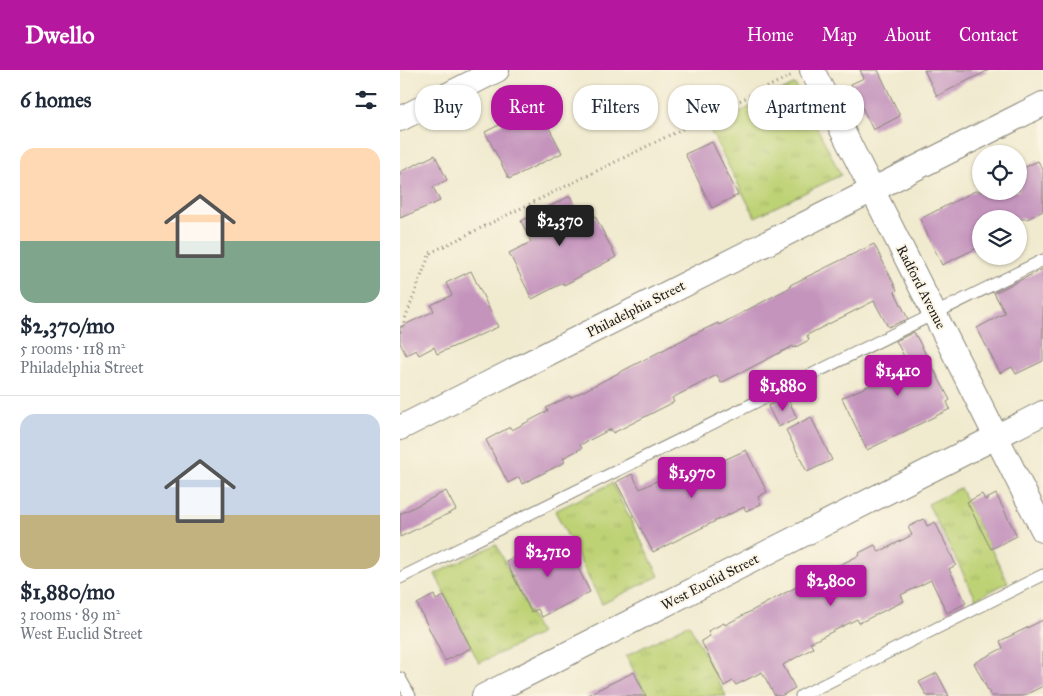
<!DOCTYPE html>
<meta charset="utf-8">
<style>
body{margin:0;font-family:"IM FELL Great Primer",serif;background:#f6f6f7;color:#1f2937;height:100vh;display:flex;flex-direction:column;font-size:19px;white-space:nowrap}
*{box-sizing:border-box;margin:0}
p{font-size:16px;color:#747a83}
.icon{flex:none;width:28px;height:28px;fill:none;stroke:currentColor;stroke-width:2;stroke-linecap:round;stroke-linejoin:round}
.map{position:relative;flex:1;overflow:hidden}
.drawer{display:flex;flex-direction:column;background:#fff;width:400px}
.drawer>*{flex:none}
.guide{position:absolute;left:15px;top:15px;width:475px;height:45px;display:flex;gap:10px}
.controls{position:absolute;left:572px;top:75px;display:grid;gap:10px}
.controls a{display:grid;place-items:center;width:55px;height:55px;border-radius:50%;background:#fff;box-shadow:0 1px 4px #0004;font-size:25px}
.price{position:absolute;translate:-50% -42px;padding:0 11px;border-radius:5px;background:#b5179e;color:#fff;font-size:16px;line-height:32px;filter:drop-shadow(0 1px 2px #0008)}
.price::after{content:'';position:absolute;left:50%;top:30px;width:15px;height:11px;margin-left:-8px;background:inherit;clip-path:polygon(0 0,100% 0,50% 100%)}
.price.on{background:#222;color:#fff}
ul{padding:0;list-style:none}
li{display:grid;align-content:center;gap:10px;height:265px;padding:0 20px}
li+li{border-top:1px solid #e0e1e3}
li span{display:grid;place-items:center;height:155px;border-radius:15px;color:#555}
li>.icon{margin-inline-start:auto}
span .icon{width:90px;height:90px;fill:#fffc;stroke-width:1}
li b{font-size:21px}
h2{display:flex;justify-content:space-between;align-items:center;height:60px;padding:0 20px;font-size:21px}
.chip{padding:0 18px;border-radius:20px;background:#fff;box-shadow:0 1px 4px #0004;font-size:18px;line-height:45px}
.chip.on{background:#b5179e;color:#fff}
header{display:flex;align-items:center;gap:30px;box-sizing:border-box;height:70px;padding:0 25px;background:#b5179e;color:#fff}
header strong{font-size:24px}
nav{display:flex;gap:28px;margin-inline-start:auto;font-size:18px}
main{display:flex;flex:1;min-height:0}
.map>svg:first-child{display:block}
.grass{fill:url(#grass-tufts);stroke:#6c7748}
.building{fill:#c494bd}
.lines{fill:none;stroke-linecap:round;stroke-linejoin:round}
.service-casing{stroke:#868376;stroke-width:13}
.minor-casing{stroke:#868376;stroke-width:26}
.path{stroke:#868376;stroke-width:3;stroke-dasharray:1 4;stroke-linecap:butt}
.service{stroke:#fff;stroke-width:11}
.minor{stroke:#fff;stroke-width:24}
.labels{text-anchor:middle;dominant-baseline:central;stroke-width:4;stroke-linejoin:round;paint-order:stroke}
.street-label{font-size:14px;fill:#1c1c1c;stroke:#fcf5e5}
</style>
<header>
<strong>Dwello</strong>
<nav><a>Home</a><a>Map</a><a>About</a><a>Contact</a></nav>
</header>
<main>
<section class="drawer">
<h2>6 homes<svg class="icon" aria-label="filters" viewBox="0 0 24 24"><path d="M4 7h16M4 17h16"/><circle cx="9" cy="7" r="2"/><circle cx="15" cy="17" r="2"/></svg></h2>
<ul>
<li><span style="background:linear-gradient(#ffd9b3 60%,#7fa58c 0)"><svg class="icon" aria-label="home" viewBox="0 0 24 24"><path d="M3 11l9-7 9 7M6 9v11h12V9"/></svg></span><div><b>$2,370/mo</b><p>5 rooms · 118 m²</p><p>Philadelphia Street</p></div></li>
<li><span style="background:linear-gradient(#c9d6e8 65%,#c2b280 0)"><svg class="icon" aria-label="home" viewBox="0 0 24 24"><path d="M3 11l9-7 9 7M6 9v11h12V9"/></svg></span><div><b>$1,880/mo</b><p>3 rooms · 89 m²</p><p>West Euclid Street</p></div></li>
</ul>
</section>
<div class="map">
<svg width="643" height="626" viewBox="0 0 643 626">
<defs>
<pattern id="grass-tufts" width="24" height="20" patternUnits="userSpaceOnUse" patternTransform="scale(1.25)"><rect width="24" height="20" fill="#bdd275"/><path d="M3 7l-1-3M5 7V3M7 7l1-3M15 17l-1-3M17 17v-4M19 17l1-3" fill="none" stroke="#a2b465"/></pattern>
</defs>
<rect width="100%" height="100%" fill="#fcf5e5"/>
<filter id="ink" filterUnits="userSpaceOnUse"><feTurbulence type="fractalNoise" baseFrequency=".02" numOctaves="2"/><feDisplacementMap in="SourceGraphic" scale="10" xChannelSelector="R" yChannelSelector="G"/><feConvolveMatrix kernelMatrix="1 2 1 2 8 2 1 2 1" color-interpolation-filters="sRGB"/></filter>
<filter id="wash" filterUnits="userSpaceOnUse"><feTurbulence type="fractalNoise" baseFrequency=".0096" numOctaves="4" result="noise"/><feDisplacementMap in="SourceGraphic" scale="20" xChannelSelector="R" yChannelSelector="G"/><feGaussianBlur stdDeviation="1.12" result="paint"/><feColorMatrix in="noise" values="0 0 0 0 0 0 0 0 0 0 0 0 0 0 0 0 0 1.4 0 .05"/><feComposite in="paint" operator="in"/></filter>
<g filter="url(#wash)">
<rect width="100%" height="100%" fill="#f0eacf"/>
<g class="grass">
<path d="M395,14L441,105L355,147L309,58Z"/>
<path d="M212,413L259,506L202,534L155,441Z"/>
<path d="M560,418L608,512L576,529L528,434Z"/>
<path d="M96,474L140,564L79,593L35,504Z"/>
<path d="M289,554L326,626H247L226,586Z"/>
</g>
<g id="blocks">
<g class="building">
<path d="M460,0H478L500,46L473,60L451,14L464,8Z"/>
<path d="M524,0H589L537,26Z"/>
<path d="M138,36L162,83L109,109L85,62Z"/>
<path d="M312,72L338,125L312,138L285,84Z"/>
<path d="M35,85L47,110L33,117L40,131L0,148V102Z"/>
<path d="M638,91L643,100V141L627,149H581V176L542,195L520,149L575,121H619V100Z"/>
<path d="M170,126L179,143L191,138L216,187L164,215L163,213L132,229L109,183L131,172L121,151Z"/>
<path d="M474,174L497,220L495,222L508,249L488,257L474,231L407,265L409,270L394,278L393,276L321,313L317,305L272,328L274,332L213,363L211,359L180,375L182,378L163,388L165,392L122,414L119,407L108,413L86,370L110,357L112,360L148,341L146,338L170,326V328L292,265L318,253L319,255L391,217L390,215Z"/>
<path d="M643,199V291L616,304L612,297L600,303L577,258L605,243L594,223Z"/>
<path d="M71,201L98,257L37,284L34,277L19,285L16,280L6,285L0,273V257L34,241L31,235L52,225L46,213Z"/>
<path d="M514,262L550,330L547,332L550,339L467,380L442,328L472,314L471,311L503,295L502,292L506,290L496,271Z"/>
<path d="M387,327L397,348L378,357L368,336Z"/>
<path d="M411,347L432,390L407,402L386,360Z"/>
<path d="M346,380L367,422L358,427L361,434L346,441L344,437L253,482L216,412L232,404L240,419L283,398L287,407Z"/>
<path d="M46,421L56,440L0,467V444Z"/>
<path d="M582,424L585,430L596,424L617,466L591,479L567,432Z"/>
<path d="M524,449L527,456L535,452L556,495L549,499L566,533L547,543L531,510L501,525L504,531L459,553L457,549L410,573L413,578L383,595L395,618L381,626H375L362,602L336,615L333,611L324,616L301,571L310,566L308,561L324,553L325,555L415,507L460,485L459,483L475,475L479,482L512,465L508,457Z"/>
<path d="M146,472L150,480L165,472L190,522L142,547L138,539L131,542L106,491Z"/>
<path d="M34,525L36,530L44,526L71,578L45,591L17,534Z"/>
<path d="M643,550V616L623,626H591L574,593L603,578L600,571Z"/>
<path d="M234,602L246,626H185Z"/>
<path d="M537,603L549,626H527L519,612Z"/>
</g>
</g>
</g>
<g filter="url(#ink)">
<use href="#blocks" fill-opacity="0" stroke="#868376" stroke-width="1"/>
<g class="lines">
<defs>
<g id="service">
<path d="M0,508L643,190"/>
<path d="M0,608L10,626"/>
<path d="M401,626L643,505"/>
</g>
<g id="minor">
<path d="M412,0L643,460"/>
<path d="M0,49L97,0"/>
<path d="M0,358L643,34"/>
<path d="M84,626L643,343"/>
</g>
</defs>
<use href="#service" class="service-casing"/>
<use href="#minor" class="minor-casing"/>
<path class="path" d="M0,262L30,183L392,5"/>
<use href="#service" class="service"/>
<use href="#minor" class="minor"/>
</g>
</g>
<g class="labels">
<g class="street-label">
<text transform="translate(521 217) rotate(63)">Radford Avenue</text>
<text transform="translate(236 239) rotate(-27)">Philadelphia Street</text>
<text transform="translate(310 512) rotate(-27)">West Euclid Street</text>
</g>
</g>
</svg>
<div class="controls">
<a><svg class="icon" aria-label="locate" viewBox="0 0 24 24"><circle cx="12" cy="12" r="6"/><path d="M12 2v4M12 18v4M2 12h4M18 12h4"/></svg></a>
<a><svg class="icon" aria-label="layers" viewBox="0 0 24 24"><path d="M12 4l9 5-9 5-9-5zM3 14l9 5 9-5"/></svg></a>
</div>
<b class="price on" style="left:160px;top:177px">$2,370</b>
<b class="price" style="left:498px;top:327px">$1,410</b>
<b class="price" style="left:383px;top:342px">$1,880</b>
<b class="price" style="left:292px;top:429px">$1,970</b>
<b class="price" style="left:148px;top:508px">$2,710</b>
<b class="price" style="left:431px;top:537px">$2,800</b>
<div class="guide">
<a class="chip">Buy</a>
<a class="chip on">Rent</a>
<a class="chip">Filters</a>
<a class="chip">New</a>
<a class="chip">Apartment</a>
</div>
</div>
</main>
